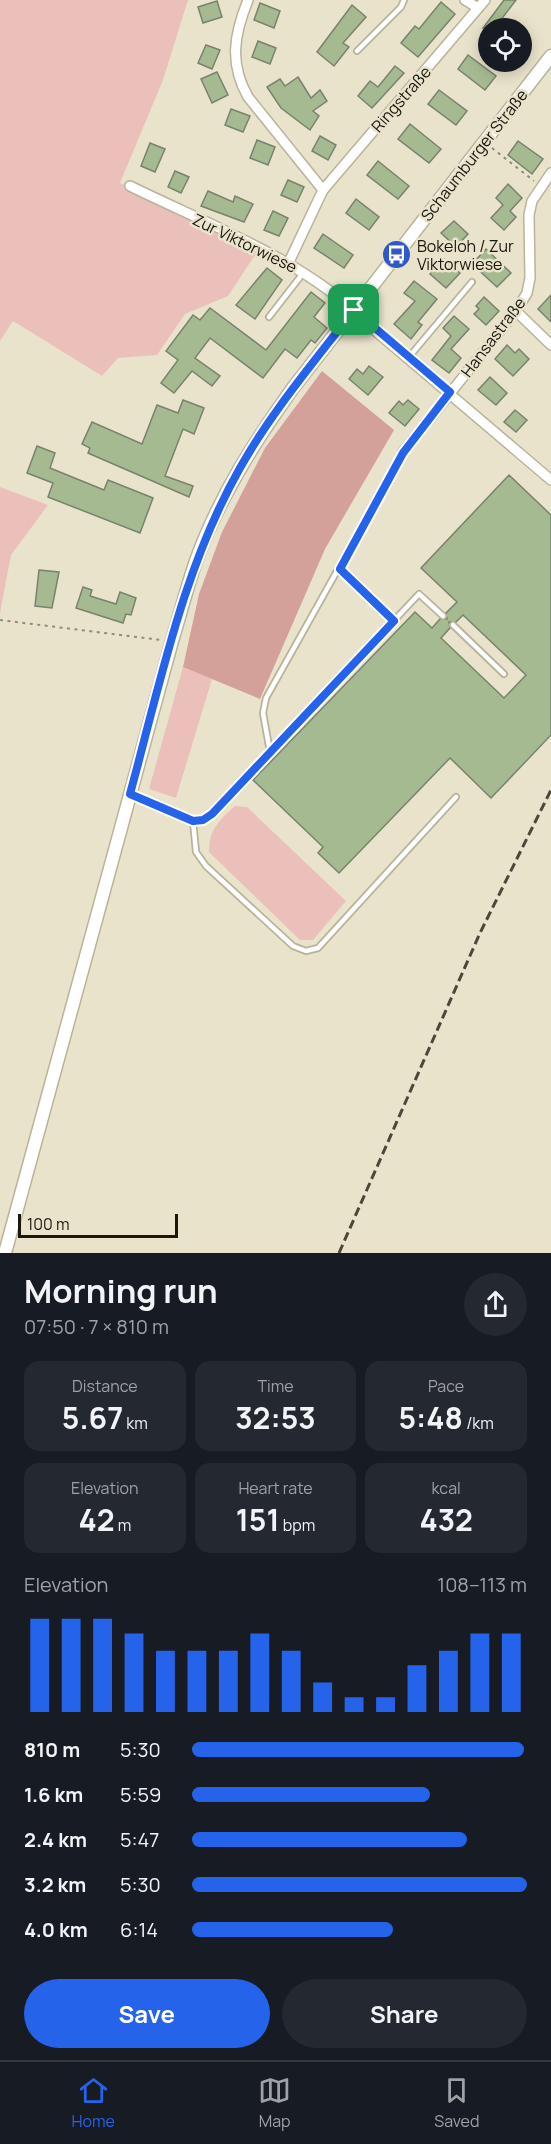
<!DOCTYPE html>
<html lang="en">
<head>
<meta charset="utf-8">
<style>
  body { margin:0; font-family:Manrope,sans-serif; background:#242831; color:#f1f3f6; height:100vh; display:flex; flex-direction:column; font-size:22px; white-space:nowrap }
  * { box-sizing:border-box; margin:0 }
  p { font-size:20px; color:#9ea1a6 }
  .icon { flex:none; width:33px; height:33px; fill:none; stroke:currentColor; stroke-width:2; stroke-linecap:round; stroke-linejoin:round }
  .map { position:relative; height:1253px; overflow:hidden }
  .sheet { display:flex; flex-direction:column; background:#171b24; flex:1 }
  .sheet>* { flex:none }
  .fabs { position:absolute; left:478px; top:18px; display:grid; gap:12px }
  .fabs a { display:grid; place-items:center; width:54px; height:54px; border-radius:50%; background:#171b24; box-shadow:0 3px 15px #0003; font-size:30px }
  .scale { position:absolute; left:18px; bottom:15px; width:160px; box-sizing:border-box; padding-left:6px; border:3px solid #19170e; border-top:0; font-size:16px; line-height:21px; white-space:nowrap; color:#19170e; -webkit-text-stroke:4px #eae3cc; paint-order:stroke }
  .pin { position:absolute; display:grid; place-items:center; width:51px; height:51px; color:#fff; margin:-26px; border-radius:12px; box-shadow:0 3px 9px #0006 }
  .round { display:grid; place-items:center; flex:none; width:63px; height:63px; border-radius:32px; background:#242831 }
  .headline { display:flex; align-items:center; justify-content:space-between; height:102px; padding:0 24px }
  h1 { font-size:33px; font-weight:700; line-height:45px }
  .metrics { display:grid; grid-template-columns:repeat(3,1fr); gap:9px; height:102px; padding:6px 24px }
  .metrics div { display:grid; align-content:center; border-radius:15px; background:#242831; text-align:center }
  .metrics b { font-size:30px; font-weight:700 }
  .metrics small { font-size:16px; font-weight:400 }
  .metrics p { font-size:16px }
  .chart { height:168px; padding:12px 24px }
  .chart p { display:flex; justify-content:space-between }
  .chart svg { width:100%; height:108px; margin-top:6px; stroke:#2563eb; stroke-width:6 }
  .button { display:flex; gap:12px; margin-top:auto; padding:12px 24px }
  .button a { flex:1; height:69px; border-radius:36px; background:#2563eb; color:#fff; font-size:24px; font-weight:700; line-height:69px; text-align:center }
  .button a+a { background:#242831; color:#f1f3f6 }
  ul { padding:0 24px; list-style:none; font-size:20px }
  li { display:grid; grid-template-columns:96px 72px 1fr; align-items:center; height:45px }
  li i { height:15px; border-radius:8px; background:#2563eb }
  .tab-bar { display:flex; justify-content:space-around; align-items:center; height:84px; border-top:2px solid #363941; background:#171b24; font-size:16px; color:#9ea1a6 }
  .tab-bar a { display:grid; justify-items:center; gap:3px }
  .tab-bar .on { color:#2563eb }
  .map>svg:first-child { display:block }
</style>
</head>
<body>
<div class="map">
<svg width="551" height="1253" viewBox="0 0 551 1253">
  <rect width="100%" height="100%" fill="#eae3cc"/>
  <g fill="#ebc0ba">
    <path d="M0 0H188L163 80 120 183 257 252 228 296 185 314 157 355 118 358 102 376 13 321 0 341Z"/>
    <path d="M0 487 48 505 11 555 0 613Z"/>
    <path d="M183 667 212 679 176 798 149 789Z"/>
    <path d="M235 806 247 807 346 901 313 940H300L209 852C208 831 220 819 235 806Z"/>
  </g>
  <path fill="#d3a09a" d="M322 371 394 430 325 549 260 699 183 667 199 594 222 532 265 448Z"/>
  <g fill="#a6ba91" stroke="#79826e" stroke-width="1.5" fill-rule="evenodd">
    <path d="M504 0H516L500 21 509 28H483Z"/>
    <path d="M217 1 222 17 203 23 198 7Z"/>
    <path d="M441 2 455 14 418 57 401 43 415 26 419 29Z"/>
    <path d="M260 3 280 11 274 28 254 20Z"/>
    <path d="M352 5 366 17 343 43 349 47 334 66 317 52Z"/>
    <path d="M258 41 276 48 270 64 252 57Z"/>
    <path d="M206 45 220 50 212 69 198 63Z"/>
    <path d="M468 55 496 76 485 90 458 69Z"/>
    <path d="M395 66 404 73 372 108 358 96 370 81 378 87Z"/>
    <path d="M217 72 228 95 212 103 201 79Z"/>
    <path d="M298 77 311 98 320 90 327 101 313 111 319 116 310 130 281 108 267 87 280 79 285 86Z"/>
    <path d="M439 90 467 111 456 125 428 104Z"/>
    <path d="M231 109 250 116 243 132 225 125Z"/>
    <path d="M410 124 441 149 429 163 398 139Z"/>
    <path d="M320 136 336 145 328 160 312 151Z"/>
    <path d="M257 140 275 147 268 165 250 158Z"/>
    <path d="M518 141 543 159 532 174 508 155Z"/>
    <path d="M150 143 165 149 155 172 141 166Z"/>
    <path d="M378 161 409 186 398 199 367 175Z"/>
    <path d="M175 171 189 177 181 193 168 187Z"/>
    <path d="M288 180 304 187 297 202 281 195Z"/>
    <path d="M508 184 522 198 510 211 516 217 504 230 491 218 503 205 496 198Z"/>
    <path d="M208 191 233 202 235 196 253 204 244 222 201 206Z"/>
    <path d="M356 199 379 217 369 230 346 213Z"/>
    <path d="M273 211 288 218 279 236 264 230Z"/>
    <path d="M454 221 468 234 456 247 441 233Z"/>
    <path d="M323 234 353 255 344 268 314 248Z"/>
    <path d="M486 249 511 273 497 287 472 264Z"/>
    <path d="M444 259 460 273 446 288 430 274Z"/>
    <path d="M267 268 282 280 255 319 236 305Z"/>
    <path d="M414 281 437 299 418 322 422 325 411 339 394 324 415 301 404 293Z"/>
    <path d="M311 292 325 303 314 317 327 328 315 343 311 340 297 358 285 349 263 378 210 338 195 358 220 376 212 386 192 371 174 393 161 383 178 360 166 351 193 315 200 320 210 308 266 350Z"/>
    <path d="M551 295V322L538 309Z"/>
    <path d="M484 297 499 311 486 325 474 314 479 309 476 306Z"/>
    <path d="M454 316 469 329 451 349 461 358 449 373 432 360 451 336 443 328Z"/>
    <path d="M507 345 515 353 519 349 529 359 513 376 495 359Z"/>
    <path d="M369 366 383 377 368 395 349 379 357 369 363 374Z"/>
    <path d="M490 377 507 393 496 405 478 390Z"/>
    <path d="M183 400 204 408 194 434 183 429 165 476 193 486 189 497 88 453 90 448 82 444 92 422 142 444 157 405 178 413Z"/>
    <path d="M408 400 419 409 405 426 389 413 399 401 403 405Z"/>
    <path d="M515 410 527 420 516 432 504 422Z"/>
    <path d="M37 446 55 453 50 468 104 490 108 480 153 498 140 533 48 497 53 483 27 473Z"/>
    <path d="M509 475 551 515V735L491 798 450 758 339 873 318 853 323 847 253 780 415 612 432 628 440 619H447L446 613 457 602 421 568ZM463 615 526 675 504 698 441 638 450 628 449 622H456Z"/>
    <path d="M39 570 59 572 52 608 35 606Z"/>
    <path d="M83 587 92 590 90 596 116 604 120 592 136 598 131 615 126 614 123 623 76 608Z"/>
  </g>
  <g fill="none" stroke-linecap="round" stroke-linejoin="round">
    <defs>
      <g id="service">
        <path d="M357 51 401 7 404 0"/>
        <path d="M269 317 304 272"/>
        <path d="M409 357 472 282"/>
        <path d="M340 569 394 620"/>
        <path d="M453 625 504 674"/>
        <path d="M270 752 263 713 266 698 403 453"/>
        <path d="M133 795 193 821 196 852 206 866 293 946 306 951 318 948 456 797"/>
        <path d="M193 821 203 820 212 814 419 594 443 616"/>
      </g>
      <g id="minor">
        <path d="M248 0C234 35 229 63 248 97L323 190 288 264"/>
        <path d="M465 0 478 8"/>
        <path d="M130 186C205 223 309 262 365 322L551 480"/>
        <path d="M323 190 485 0"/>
        <path d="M516 311 551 345"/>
        <path d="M403 452 516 311 527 293 530 278 529 215 532 201 551 173"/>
      </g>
      <path id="tertiary" d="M5 1253 172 641C180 615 187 587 196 561 218 499 255 441 293 388L551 56"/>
    </defs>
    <use href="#service" stroke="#b9b39c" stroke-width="8"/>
    <use href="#minor" stroke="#b9b39c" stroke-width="12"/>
    <use href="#tertiary" stroke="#b9b39c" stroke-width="15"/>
    <g stroke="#908b7a" stroke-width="2" stroke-dasharray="3 4.5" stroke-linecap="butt">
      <path d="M492 148 534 181"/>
      <path d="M0 620 161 640"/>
    </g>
    <use href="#service" stroke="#fff" stroke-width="4.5"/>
    <use href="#minor" stroke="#fff" stroke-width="9"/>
    <use href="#tertiary" stroke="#fff" stroke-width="12"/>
    <path stroke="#4b473b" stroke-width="3" stroke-dasharray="9 4.5" stroke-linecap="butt" d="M339 1253 480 933 551 790"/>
  </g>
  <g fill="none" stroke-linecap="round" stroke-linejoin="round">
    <defs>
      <path id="route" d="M354 310 450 392 403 453 340 569 394 621 212 814 203 820 193 821 130 794C160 684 183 568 240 468 272 411 315 361 354 310Z"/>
    </defs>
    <use href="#route" stroke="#fff" stroke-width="12"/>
    <use href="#route" stroke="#2563eb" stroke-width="8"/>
  </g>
  <defs>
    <symbol id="bus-disc" viewBox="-11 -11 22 22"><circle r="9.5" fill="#2f59c8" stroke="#eae3cc"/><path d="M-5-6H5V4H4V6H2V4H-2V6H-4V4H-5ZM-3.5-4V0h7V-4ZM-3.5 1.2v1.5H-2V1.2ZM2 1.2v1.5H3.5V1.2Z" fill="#fff"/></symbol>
  </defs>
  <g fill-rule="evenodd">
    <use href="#bus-disc" x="380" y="238" width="33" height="33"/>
  </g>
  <g text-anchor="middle" stroke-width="5" stroke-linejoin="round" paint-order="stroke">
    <g font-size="16" fill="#19170e" stroke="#eae3cc">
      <text transform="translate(401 99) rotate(-49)" y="6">Ringstraße</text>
      <text transform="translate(474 155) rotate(-52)" y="6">Schaumburger Straße</text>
      <text transform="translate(245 243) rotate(26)" y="6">Zur Viktorwiese</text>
      <text transform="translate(493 337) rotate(-53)" y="6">Hansastraße</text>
    </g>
    <g font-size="16" fill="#19170e" stroke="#eae3cc" text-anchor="start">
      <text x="417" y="252">Bokeloh / Zur<tspan x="417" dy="18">Viktorwiese</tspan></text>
    </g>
  </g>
</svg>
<div class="fabs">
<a><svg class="icon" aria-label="locate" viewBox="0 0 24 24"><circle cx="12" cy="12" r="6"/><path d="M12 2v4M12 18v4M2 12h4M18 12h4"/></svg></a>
</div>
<div class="scale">100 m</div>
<div class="pin" style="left:354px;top:310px;background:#1e9e55"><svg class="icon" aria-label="arrive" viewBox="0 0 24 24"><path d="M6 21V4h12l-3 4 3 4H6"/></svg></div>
</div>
<section class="sheet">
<div class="headline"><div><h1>Morning run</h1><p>07:50 · 7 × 810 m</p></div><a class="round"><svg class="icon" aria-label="share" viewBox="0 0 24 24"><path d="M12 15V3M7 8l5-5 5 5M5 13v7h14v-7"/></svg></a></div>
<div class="metrics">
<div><p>Distance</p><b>5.67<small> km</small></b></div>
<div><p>Time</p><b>32:53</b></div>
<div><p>Pace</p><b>5:48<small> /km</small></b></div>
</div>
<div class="metrics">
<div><p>Elevation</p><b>42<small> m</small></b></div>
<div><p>Heart rate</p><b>151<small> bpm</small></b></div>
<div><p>kcal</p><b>432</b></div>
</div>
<div class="chart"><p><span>Elevation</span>108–113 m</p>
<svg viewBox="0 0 160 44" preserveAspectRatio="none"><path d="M5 44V6M15 44V6M25 44V6M35 44V12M45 44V19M55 44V19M65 44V19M75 44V12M85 44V19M95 44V32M105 44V38M115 44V38M125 44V25M135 44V19M145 44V12M155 44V12"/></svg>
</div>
<ul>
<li><b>810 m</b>5:30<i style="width:99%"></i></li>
<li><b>1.6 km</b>5:59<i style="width:71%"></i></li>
<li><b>2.4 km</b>5:47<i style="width:82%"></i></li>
<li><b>3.2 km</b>5:30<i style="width:100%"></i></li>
<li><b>4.0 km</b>6:14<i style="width:60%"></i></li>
</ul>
<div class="button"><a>Save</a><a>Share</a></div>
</section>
<nav class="tab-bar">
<a class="on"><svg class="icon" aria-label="home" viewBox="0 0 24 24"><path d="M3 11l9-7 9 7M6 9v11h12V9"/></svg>Home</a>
<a><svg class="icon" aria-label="map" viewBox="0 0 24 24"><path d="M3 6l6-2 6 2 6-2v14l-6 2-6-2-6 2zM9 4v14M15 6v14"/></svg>Map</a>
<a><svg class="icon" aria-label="saved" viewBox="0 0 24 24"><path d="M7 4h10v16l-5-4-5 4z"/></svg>Saved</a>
</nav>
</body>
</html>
